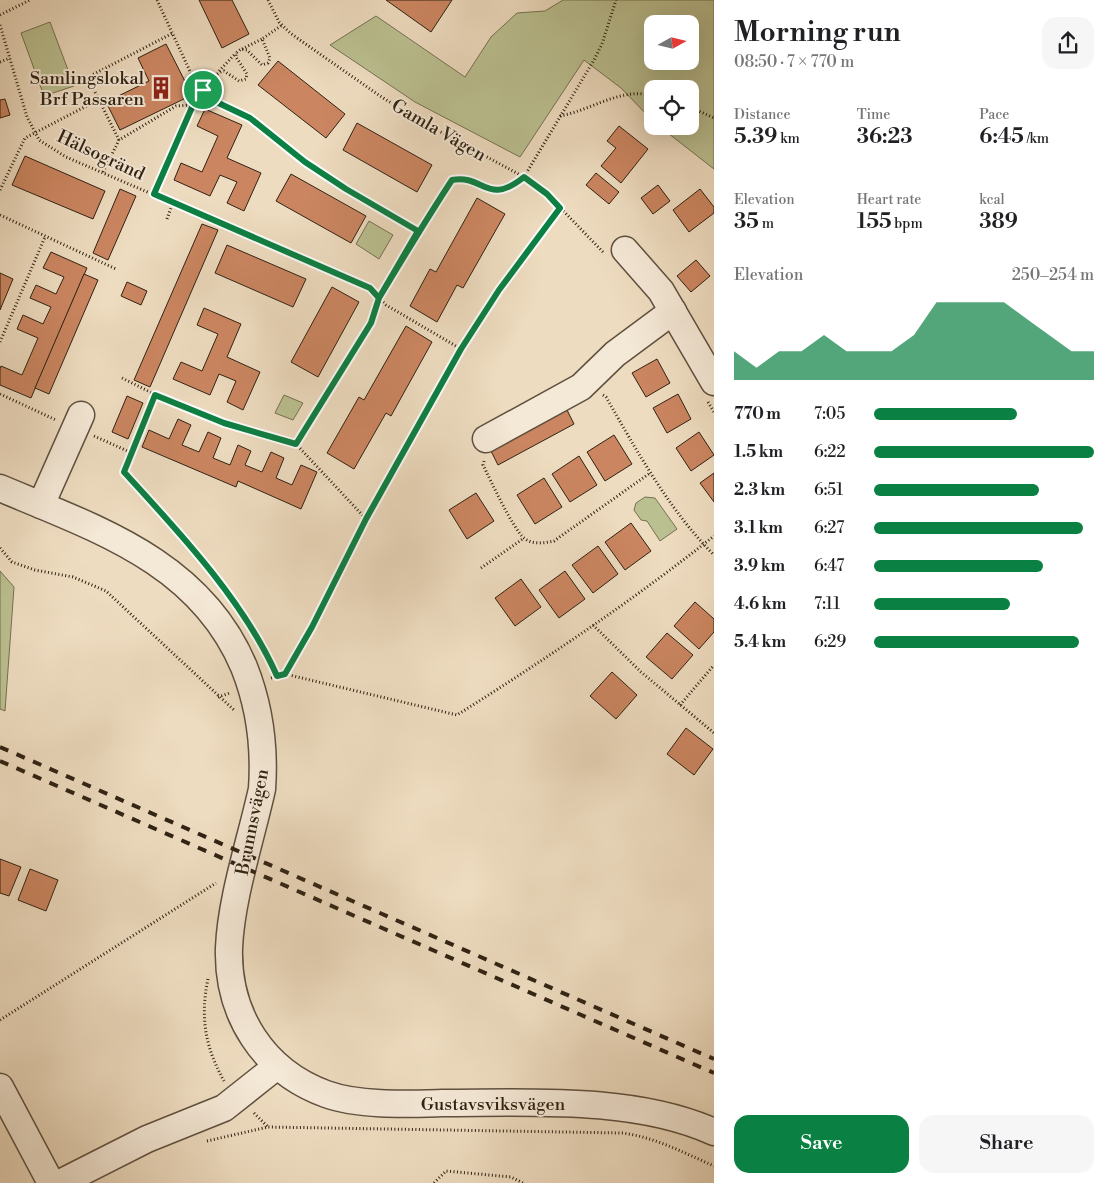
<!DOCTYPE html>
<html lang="en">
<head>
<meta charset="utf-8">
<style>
  body { margin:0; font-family:"Libre Bodoni",serif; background:#f6f6f6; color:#202124; height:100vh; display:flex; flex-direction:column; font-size:19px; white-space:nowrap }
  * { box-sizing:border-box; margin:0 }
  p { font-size:16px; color:#757577 }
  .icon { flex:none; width:28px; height:28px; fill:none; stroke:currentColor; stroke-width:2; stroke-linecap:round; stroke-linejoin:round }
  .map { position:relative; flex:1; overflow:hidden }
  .details { display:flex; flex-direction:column; background:#fff; width:400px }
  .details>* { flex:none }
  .needle { width:32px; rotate:82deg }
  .buttons { position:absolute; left:644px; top:15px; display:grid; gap:10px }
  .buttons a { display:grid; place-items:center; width:55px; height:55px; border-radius:10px; background:#fff; box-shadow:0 5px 20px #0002; font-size:25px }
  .pin { position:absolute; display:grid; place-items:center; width:42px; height:42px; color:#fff; margin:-21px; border:2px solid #fff; border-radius:50%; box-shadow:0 1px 5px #0007 }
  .round { display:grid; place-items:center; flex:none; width:52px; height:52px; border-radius:15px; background:#f6f6f6 }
  .summary { display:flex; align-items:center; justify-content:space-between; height:85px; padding:0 20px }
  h1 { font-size:28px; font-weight:600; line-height:38px }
  .figures { display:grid; grid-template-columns:repeat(3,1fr); gap:8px; height:85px; padding:5px 20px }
  .figures div { display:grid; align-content:center }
  .figures b { font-size:21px; font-weight:600 }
  .figures small { font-size:14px; font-weight:400 }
  .figures p { font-size:14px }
  .chart { height:140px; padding:10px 20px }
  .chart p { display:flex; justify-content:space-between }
  .chart svg { width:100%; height:90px; margin-top:5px; fill:#0b8043; opacity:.7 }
  .button { display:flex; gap:10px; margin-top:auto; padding:10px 20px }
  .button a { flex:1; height:58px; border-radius:15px; background:#0b8043; color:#fff; font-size:20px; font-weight:600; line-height:58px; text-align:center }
  .button a+a { background:#f6f6f6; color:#202124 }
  ul { padding:0 20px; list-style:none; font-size:16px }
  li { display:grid; grid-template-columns:80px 60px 1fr; align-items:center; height:38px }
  li i { height:12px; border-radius:6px; background:#0b8043 }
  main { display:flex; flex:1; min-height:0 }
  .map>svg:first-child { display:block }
</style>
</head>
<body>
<main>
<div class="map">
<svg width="714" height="1183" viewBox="0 0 714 1183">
  <rect width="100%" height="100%" fill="#eedcc0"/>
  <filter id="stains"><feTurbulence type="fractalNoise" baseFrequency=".004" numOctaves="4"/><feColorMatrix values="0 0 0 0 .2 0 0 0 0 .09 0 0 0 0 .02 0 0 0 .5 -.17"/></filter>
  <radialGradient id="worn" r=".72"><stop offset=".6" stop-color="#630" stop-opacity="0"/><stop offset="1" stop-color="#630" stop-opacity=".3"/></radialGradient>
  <g fill="#bbc091" stroke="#757152" fill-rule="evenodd">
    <path d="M563 0H714V169L659 126H690V89H652V120L621 88 584 60 520 157 415 102 330 45 376 16 465 77 491 37 517 13 545 11ZM652 24H690V61H652Z"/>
    <path d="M50 22 74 86 44 96 21 33Z"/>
    <path d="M369 221 393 235 379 259 356 244Z"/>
    <path d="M284 395 303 403 293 420 275 413Z"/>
    <path d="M645 497 655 498 677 529 660 541 647 521 641 520 634 510 636 503Z"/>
    <path d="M0 571 14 587 5 711 0 709Z"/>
  </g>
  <g fill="#cb8661" stroke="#2f2213">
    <path d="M199 0H232L249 34 222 48Z"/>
    <path d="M386 0H452L431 32Z"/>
    <path d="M166 44 192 95 120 130 106 102 149 81 138 58Z"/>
    <path d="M278 61 345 114 326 138 258 85Z"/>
    <path d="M5 99 10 115 0 118V100Z"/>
    <path d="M205 109 242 125 227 158 261 173 244 211 227 203 237 182 220 175 210 196 174 180 181 163 202 172 218 136 197 126Z"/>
    <path d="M357 123 432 165 417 192 343 150Z"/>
    <path d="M619 126 648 149 621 183 601 166 616 148 607 141Z"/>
    <path d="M25 156 105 191 93 219 12 185Z"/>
    <path d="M596 173 619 192 609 204 586 185Z"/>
    <path d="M291 174 366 216 351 243 276 201Z"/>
    <path d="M658 185 670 201 653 214 641 198Z"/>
    <path d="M120 189 136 196 108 260 93 253Z"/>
    <path d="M700 189 714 207V213L689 232 673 210Z"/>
    <path d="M477 198 505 214 463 288 457 285 437 322 410 306 430 269 436 272Z"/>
    <path d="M202 224 218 230 150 387 134 380Z"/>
    <path d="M227 245 306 279 293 307 215 273Z"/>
    <path d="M51 252 87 268 31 398 0 385V369L1 366 22 375 38 338 17 329 23 315 43 324 51 307 30 298 36 285 56 294 64 277 43 268Z"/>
    <path d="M696 260 710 276 691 292 677 276Z"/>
    <path d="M0 273 13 279 0 310Z"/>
    <path d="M84 274 98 280 49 394 35 388Z"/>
    <path d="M127 282 147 291 141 305 121 296Z"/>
    <path d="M332 287 359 302 318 377 291 362Z"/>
    <path d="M204 308 241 324 227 357 260 372 243 410 227 402 236 381 219 374 210 395 173 379 181 362 202 371 218 334 197 325Z"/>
    <path d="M406 326 432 342 391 416 386 413 354 469 327 453 359 397 364 400Z"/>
    <path d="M657 359 670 383 646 397 632 373Z"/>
    <path d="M678 394 691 419 667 433 653 408Z"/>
    <path d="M127 396 143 403 128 439 112 432Z"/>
    <path d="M567 410 574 424 498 465 491 451Z"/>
    <path d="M178 419 191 425 182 445 199 452 208 432 221 438 213 458 230 465 238 445 251 451 245 465 262 472 271 452 284 458 276 478 292 485 301 465 317 472 301 509 238 481 236 487 142 447 149 430 169 439Z"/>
    <path d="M699 432 714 455 691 471 676 448Z"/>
    <path d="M614 435 632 464 605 481 587 452Z"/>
    <path d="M579 456 597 485 570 502 552 474Z"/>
    <path d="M714 473V502L700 483Z"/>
    <path d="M544 478 562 507 535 524 517 495Z"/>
    <path d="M476 493 494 521 467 539 449 510Z"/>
    <path d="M631 523 651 551 625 570 605 542Z"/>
    <path d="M598 546 618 574 593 593 572 565Z"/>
    <path d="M565 571 585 599 559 618 539 590Z"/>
    <path d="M521 579 541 607 515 626 495 598Z"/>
    <path d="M695 602 714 619V632L699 649 674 626Z"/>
    <path d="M667 633 693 655 672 679 646 657Z"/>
    <path d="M612 672 637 695 616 719 590 696Z"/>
    <path d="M686 728 713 749 694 775 667 754Z"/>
    <path d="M0 859 21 867 9 896 0 893Z"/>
    <path d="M30 869 58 880 46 911 18 900Z"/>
  </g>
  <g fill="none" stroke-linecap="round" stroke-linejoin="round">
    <defs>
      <g id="minor">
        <path d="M625 250 661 291 714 382"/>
        <path d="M486 439 581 387 615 354 673 311"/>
        <path d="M0 488C97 529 200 562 244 667 260 707 265 746 262 789 251 839 231 898 229 948 227 1014 263 1071 326 1094 359 1106 407 1104 442 1103 529 1103 634 1096 714 1132"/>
        <path d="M41 505 81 415"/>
        <path d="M0 1087 51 1183"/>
        <path d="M60 1183 147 1139 224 1108 277 1066"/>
      </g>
    </defs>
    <use href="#minor" stroke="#5f503e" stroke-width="29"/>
    <g stroke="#2f2213" stroke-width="3" stroke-dasharray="1 2.5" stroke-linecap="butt">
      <path d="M157 0 194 80 211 99 250 118 305 162 346 189 418 231"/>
      <path d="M268 0 279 22 290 33 380 96 424 123 524 177 547 194 603 252"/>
      <path d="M0 15 30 0"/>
      <path d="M0 25 27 117 35 132 39 140 66 157 370 288 386 305 461 349"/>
      <path d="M242 49 262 39"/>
      <path d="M0 62 10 58"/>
      <path d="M219 71 236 53"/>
      <path d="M690 107 714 118"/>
      <path d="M560 116C592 110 619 88 652 95"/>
      <path d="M119 140 90 82 92 75 173 33"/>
      <path d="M103 172 119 140 176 106 193 105"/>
      <path d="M0 190 25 138 98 100"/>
      <path d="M154 194C165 170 199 75 224 71L239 81 246 79 247 74 236 57V53L241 49 247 50 262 65 268 63 270 58 262 39 282 25"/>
      <path d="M0 215 116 269"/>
      <path d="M167 219 173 202"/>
      <path d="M0 342 45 237"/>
      <path d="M122 378 158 396 224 423 296 444 366 519"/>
      <path d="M0 394 56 420"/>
      <path d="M155 395 124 472 189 543 222 588"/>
      <path d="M603 395 606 397C637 451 669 510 714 555"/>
      <path d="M708 402 714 412"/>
      <path d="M94 436 132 453"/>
      <path d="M296 444 371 323 379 298 418 231 452 180C484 174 487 207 524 177L594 60 602 44 616 0"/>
      <path d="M484 461 483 465C490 479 513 529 524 538 532 545 545 543 554 541L650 473"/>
      <path d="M0 548 12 562 35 570 73 577 106 591 234 710"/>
      <path d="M481 568 524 538"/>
      <path d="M593 625 641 672 714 733"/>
      <path d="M256 638 277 676"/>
      <path d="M285 674 457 715C546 659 632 601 714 536"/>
      <path d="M271 678 285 674 312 627 366 519 461 349 499 290 561 208"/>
      <path d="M218 697 230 693"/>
      <path d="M680 705 714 665"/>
      <path d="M208 979C200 1017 205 1047 224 1081"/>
      <path d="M0 1020 216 883"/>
      <path d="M254 1113 268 1127"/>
      <path d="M207 1141 268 1127 622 1133C655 1137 684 1153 714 1166"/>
      <path d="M434 1183 446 1171 511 1177 523 1183"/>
    </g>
    <use href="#minor" stroke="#f4e8d6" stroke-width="26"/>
    <g stroke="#2f2213" stroke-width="4" stroke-dasharray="9 9" stroke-linecap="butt">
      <path d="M0 747 714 1059"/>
      <path d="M0 761 714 1073"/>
    </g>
  </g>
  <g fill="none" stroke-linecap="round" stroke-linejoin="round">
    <defs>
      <path id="route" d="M203 90 210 99 250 118 305 162 346 189 418 231 379 298 371 323 296 444 224 423 155 395 124 472C179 532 244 601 277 676L285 674 312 627 366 519 461 349 499 290 560 208 547 194 524 177C487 207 484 174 452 180 427 218 403 258 379 298L370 288 154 194 193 105 203 90"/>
    </defs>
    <use href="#route" stroke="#fff" stroke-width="10"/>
    <use href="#route" stroke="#0b8043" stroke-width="6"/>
  </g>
  <defs>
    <symbol id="building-bare" viewBox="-9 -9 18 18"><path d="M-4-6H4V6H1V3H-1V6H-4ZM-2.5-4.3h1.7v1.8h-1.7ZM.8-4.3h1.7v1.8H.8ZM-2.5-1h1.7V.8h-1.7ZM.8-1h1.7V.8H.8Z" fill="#8f2418" stroke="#f4e8d6" stroke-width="2.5" paint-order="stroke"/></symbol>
  </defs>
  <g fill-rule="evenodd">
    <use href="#building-bare" x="145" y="72" width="32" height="32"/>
  </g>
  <g text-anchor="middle" stroke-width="4" stroke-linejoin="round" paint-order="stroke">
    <g font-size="18" fill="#2f2213" stroke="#f4e8d6" text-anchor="end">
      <text x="144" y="84">Samlingslokal<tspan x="144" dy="21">Brf Passaren</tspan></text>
    </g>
    <g font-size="18" fill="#2f2213" stroke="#f4e8d6">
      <text transform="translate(439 130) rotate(30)" y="6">Gamla Vägen</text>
      <text transform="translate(101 155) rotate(25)" y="6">Hälsogränd</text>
      <text transform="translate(252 822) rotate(-79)" y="6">Brunnsvägen</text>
      <text x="493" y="1110">Gustavsviksvägen</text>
    </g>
  </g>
  <rect width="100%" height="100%" filter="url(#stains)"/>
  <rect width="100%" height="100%" fill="url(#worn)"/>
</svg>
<div class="buttons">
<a><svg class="needle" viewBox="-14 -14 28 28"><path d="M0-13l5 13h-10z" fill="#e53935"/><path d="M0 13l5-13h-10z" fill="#757577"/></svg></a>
<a><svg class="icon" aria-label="locate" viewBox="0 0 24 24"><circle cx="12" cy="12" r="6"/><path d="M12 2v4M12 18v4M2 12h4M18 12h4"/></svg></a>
</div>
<div class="pin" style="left:203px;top:90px;background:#1e9e55"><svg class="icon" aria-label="arrive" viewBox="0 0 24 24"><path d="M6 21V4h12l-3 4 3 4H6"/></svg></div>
</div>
<section class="details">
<div class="summary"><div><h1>Morning run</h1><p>08:50 · 7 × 770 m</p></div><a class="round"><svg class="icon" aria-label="share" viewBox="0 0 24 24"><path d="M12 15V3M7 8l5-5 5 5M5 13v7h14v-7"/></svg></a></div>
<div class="figures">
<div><p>Distance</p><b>5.39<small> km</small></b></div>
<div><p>Time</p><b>36:23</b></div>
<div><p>Pace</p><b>6:45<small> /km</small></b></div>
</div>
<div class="figures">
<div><p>Elevation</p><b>35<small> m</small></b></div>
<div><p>Heart rate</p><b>155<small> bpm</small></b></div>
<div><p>kcal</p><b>389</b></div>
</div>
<div class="chart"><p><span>Elevation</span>250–254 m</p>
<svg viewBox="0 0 160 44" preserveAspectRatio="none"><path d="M0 44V30L10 38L20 30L30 30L40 22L50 30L60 30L70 30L80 22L90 6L100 6L110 6L120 6L130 14L140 22L150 30L160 30V44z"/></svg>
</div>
<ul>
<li><b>770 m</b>7:05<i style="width:65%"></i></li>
<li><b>1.5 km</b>6:22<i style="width:100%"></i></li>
<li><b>2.3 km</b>6:51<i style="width:75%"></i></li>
<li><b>3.1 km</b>6:27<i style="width:95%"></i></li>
<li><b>3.9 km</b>6:47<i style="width:77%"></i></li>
<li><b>4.6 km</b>7:11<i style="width:62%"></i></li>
<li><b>5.4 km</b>6:29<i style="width:93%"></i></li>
</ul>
<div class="button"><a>Save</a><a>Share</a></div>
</section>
</main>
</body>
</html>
